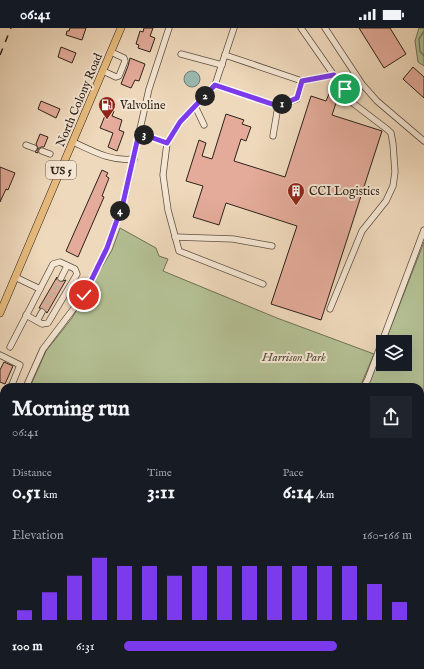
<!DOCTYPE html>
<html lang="en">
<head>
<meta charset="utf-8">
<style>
  body { margin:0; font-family:"IM FELL English",serif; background:#20242c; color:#f1f3f6; height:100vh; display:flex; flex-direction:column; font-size:15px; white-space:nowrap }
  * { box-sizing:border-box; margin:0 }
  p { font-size:13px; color:#9ea1a6 }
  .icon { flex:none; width:22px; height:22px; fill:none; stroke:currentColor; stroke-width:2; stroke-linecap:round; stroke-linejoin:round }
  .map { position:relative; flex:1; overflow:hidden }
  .sheet { position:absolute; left:0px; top:355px; width:424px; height:286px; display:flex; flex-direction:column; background:#171b24; border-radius:12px 12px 0 0; box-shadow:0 4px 16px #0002 }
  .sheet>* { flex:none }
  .buttons { position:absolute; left:376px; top:307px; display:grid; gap:8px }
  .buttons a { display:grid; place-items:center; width:36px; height:36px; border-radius:0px; background:#171b24; box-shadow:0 4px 16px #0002; font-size:20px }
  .pin { position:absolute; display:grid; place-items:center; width:34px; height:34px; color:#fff; margin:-17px; border:2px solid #fff; border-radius:50%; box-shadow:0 1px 4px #0007 }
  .km { position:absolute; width:20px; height:20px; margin:-10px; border-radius:50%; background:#222; color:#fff; font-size:11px; line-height:20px; text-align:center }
  .round { display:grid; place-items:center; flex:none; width:42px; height:42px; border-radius:0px; background:#20242c }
  .headline { display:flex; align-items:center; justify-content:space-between; height:68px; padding:0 12px }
  h1 { font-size:22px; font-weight:700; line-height:30px }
  .figures { display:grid; grid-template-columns:repeat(3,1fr); gap:6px; height:68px; padding:4px 12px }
  .figures div { display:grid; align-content:center }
  .figures b { font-size:20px; font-weight:700 }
  .figures small { font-size:11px; font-weight:400 }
  .figures p { font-size:11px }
  .chart { height:112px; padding:8px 12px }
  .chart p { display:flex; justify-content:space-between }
  .chart svg { width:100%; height:72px; margin-top:4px; stroke:#7c3aed; stroke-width:6 }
  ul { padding:0 12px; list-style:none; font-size:13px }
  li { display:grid; grid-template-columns:64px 48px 1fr; align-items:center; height:30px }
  li i { height:10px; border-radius:5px; background:#7c3aed }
  .status { display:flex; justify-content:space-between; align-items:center; height:28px; padding:0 20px; background:#171b24; direction:ltr }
  .status svg { height:11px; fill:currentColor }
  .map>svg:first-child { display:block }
</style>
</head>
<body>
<div class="status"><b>06:41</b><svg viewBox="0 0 49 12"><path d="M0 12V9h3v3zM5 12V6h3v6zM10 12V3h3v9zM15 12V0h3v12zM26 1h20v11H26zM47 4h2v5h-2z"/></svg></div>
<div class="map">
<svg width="424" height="641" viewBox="0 0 424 641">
  <rect width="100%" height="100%" fill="#efd9bc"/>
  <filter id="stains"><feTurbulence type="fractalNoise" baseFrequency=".005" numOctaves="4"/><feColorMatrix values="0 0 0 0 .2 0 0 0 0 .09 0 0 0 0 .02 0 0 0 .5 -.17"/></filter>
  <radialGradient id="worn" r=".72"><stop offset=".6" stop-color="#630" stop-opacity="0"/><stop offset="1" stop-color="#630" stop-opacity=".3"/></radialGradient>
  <g fill="#b4c094" stroke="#707157">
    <path d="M419 0H424V38L418 34 415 13Z"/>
    <path d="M120 200 156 220 159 228 168 231 163 243 277 290 374 326 360 359H30L46 323 72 290 112 222Z"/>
    <path d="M424 214V549L420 548V359H367L383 320V336H405V314H385Z"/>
  </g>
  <circle fill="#9abab3" stroke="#6e7d76" cx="192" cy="51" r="8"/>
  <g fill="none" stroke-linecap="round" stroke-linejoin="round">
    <path stroke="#6e7d76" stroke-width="1.5" d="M424 3 419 11 420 23 424 28"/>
  </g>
  <g fill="#e4ab9a" stroke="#2c221a">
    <path d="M70 0H86L82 12 66 7 67 3H69Z"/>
    <path d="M144 0H153L150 8 155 10 150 24 138 20 139 17 136 16 140 3 143 4Z"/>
    <path d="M359 0H390L406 26 384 40Z"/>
    <path d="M61 19 76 25 72 35 58 29Z"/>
    <path d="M130 30 145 36 139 53 135 52 131 60 121 56 128 38Z"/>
    <path d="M413 39 424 49V70L403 51Z"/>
    <path d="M329 66 338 69 332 87 382 103 321 292 271 276 297 198 226 175 219 197 193 189 203 158 186 153 199 112 206 115 202 128 212 131 226 86 244 92 242 96 251 99 246 113 241 111 234 133 285 149 311 68 326 73Z"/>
    <path d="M41 73 60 81 56 90 38 81Z"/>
    <path d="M108 80 114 83 112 88 122 92 119 102 124 104 117 123 108 119 113 105 100 100Z"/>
    <path d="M40 106 48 109 44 119H41L38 121V125L35 124 38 120 36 116Z"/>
    <path d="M0 139 15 145 8 162 6 161 0 174Z"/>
    <path d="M102 142 108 145 106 148 109 150 102 168 104 169 78 229 66 223Z"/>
    <path d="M57 249V252L59 254 66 252 47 285 44 281 39 280Z"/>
    <path d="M4 334 13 338 5 356 0 354V342Z"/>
  </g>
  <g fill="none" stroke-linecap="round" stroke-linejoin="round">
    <path stroke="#c8b49c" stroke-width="5.5" stroke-dasharray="5.5 3" stroke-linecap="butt" d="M42 284 61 250"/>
    <defs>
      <g id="minor">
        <path d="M301 0 354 76 388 102 391 105 393 116 395 144 393 158 386 173 362 203 330 281"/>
        <path d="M325 0 362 56 377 73 424 113"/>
        <path d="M181 26 222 37"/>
        <path d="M103 43 116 49 119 48 125 33 124 30 111 24"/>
        <path d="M302 53 334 47"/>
        <path d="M215 57 278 78 297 71 302 53 225 27"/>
        <path d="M195 78 204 97"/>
        <path d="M139 105 167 115 180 94 215 57 234 0"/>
        <path d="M273 108 278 78"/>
        <path d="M73 114C93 123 111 134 134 131"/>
        <path d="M167 115 163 147 168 182 179 223 263 256"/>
        <path d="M26 117 34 120"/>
        <path d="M42 123 50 126"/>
        <path d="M175 209 233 211 272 218"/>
        <path d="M61 250 67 238"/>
        <path d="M26 287 42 296 48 295 77 246 75 241 60 234 53 236 40 261"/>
        <path d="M37 293 42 284"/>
        <path d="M10 319 40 261 15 249"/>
        <path d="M0 327 20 337 11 359"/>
        <path d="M26 359 43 321 84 267 107 220 125 168 149 61 169 0"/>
        <path d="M364 359 368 351 424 202"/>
        <path d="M0 368 4 370"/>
        <path d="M0 387 4 389"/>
        <path d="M420 551 424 553"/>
        <path d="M0 576 4 578"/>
        <path d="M0 623 4 614"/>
        <path d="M58 641 60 637"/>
        <path d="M120 641 122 637 129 641"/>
        <path d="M286 641V637"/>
        <path d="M311 641 312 637"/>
      </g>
      <path id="major" d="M0 285 121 0"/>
    </defs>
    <use href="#minor" stroke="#5d5042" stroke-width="7"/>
    <use href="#major" stroke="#2c221a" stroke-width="8"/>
    <use href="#minor" stroke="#f5e6d3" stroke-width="5.5"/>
    <use href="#major" stroke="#e8bc7e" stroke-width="7"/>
    <path stroke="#2c221a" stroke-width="1.5" stroke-dasharray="7 7" stroke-linecap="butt" d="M0 27 11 0"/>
  </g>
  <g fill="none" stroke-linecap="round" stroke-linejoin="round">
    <defs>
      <path id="route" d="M84 267 107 220 123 175 139 105 167 115 180 94 215 57 278 78 297 70 302 53 334 47 345 61"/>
    </defs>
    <use href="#route" stroke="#fff" stroke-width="8"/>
    <use href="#route" stroke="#7c3aed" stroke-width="5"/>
  </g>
  <defs>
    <symbol id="fuel-pin" viewBox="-11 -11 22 30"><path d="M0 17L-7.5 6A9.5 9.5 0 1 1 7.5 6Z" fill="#8f2418" stroke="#f5e6d3"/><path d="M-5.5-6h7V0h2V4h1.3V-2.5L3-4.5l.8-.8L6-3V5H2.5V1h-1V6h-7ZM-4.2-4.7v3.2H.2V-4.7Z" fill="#fff"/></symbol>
    <symbol id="building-pin" viewBox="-11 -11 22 30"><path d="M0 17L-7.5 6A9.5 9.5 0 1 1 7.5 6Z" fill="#8f2418" stroke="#f5e6d3"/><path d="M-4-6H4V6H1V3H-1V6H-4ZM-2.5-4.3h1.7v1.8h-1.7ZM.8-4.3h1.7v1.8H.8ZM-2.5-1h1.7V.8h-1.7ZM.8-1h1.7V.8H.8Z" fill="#fff"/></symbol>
  </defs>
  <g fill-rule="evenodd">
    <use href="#fuel-pin" x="97" y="67" width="20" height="27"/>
    <use href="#building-pin" x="286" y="153" width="20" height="27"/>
  </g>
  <g text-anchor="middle" stroke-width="4" stroke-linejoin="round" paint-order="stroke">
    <rect fill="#f5e6d3" stroke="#685d52" stroke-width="1" x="46" y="133" width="30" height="18" rx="3"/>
    <g font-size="11" font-weight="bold" fill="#2c221a">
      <text x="61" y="146">US 5</text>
    </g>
    <g font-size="12" fill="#2c221a" stroke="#f5e6d3">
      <text transform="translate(79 72) rotate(-67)" y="4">North Colony Road</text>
    </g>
    <g font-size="12" fill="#2c221a" stroke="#f5e6d3" text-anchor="start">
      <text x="120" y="81">Valvoline</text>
      <text x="309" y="167">CCI Logistics</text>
    </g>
    <g font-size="12" font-style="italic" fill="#55513f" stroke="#f5e6d3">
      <text x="294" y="333">Harrison Park</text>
    </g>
  </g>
  <rect width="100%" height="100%" filter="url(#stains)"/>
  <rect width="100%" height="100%" fill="url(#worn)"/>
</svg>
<div class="buttons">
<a><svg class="icon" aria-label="layers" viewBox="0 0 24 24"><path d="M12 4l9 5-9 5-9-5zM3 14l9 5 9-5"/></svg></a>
</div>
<div class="pin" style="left:345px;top:61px;background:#1e9e55"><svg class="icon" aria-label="arrive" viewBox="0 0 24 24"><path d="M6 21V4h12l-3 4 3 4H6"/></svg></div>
<div class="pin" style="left:84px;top:267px;background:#d93025"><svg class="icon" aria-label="check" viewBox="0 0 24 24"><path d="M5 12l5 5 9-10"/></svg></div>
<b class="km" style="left:282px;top:76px">1</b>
<b class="km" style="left:205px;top:68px">2</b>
<b class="km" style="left:144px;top:107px">3</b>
<b class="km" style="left:120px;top:183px">4</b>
<section class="sheet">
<div class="headline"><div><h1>Morning run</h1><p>06:41</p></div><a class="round"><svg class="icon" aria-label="share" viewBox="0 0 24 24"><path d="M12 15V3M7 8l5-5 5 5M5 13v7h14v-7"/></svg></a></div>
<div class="figures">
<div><p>Distance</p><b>0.51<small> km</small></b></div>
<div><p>Time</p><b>3:11</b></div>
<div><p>Pace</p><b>6:14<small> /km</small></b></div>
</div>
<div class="chart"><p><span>Elevation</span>160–166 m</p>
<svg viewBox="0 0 160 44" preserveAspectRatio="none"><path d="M5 44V38M15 44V27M25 44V17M35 44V6M45 44V11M55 44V11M65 44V17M75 44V11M85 44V11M95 44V11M105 44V11M115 44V11M125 44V11M135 44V11M145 44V22M155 44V33"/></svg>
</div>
<ul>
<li><b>100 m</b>6:31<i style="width:74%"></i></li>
</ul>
</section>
</div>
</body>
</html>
